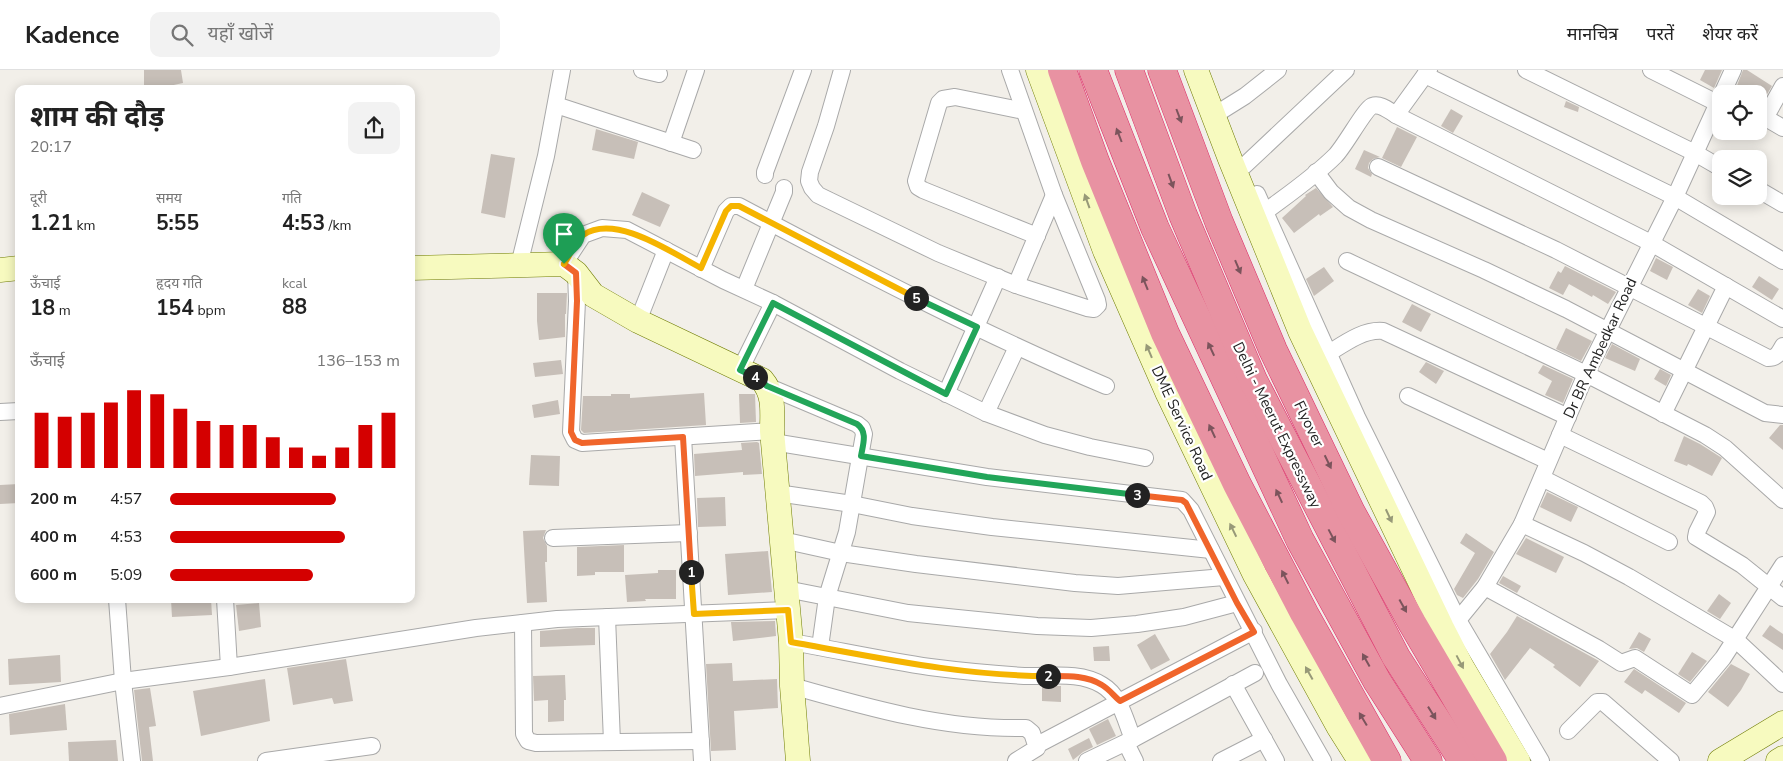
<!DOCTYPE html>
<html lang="hi">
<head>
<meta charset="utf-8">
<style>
  body { margin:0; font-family:"Nunito Sans","Noto Sans Devanagari",sans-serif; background:#f2f2f2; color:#222; height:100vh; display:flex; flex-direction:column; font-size:19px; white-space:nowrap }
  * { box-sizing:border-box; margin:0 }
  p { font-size:16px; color:#767676 }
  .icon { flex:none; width:28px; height:28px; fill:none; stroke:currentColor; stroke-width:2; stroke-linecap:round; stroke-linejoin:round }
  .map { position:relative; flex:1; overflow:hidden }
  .drawer { position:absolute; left:15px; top:15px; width:400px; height:518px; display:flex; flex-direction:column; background:#fff; border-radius:10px; box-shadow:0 2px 12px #0003 }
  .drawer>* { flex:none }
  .tools { position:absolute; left:1712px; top:15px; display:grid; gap:10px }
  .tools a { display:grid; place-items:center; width:55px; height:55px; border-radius:10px; background:#fff; box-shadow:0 2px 12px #0003; font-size:25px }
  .pin { position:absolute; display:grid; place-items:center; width:42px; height:42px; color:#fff; margin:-51px -21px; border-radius:50% 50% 50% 0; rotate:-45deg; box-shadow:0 0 5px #0007 }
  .pin .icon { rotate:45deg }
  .km { position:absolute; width:25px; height:25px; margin:-12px; border-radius:50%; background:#222; color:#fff; font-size:14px; line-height:25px; text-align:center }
  .round { display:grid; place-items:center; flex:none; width:52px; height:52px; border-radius:10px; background:#f2f2f2 }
  .head { display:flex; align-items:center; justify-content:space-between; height:85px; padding:0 15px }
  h1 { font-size:28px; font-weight:700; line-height:38px }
  .stats { display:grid; grid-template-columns:repeat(3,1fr); gap:8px; height:85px; padding:5px 15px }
  .stats div { display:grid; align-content:center }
  .stats b { font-size:21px; font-weight:700 }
  .stats small { font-size:14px; font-weight:400 }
  .stats p { font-size:14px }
  .chart { height:140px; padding:10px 15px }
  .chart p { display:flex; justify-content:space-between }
  .chart svg { width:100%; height:90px; margin-top:5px; stroke:#d40000; stroke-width:6 }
  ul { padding:0 15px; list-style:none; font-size:16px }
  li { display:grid; grid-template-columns:80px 60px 1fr; align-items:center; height:38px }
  li i { height:12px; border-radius:6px; background:#d40000 }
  header { display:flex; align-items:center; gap:30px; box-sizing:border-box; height:70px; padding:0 25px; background:#fff; border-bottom:1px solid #e0e0e0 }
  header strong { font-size:24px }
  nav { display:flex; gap:28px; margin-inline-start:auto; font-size:18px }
  .search { width:350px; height:45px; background:#f2f2f2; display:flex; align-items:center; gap:12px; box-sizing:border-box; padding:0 18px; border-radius:10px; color:#767676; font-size:19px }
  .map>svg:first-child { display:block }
</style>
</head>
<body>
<header>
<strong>Kadence</strong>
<div class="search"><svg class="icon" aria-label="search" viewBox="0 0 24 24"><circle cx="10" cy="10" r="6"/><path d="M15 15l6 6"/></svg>यहाँ खोजें</div>
<nav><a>मानचित्र</a><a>परतें</a><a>शेयर करें</a></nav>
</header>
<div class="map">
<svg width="1783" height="691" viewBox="0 0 1783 691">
  <rect width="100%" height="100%" fill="#f2efe9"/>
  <g fill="#c7bfb8">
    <path d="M144 0H181L183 13 155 19H144Z"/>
    <path d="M1705 0H1722L1714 18 1700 10Z"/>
    <path d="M1743 0H1747L1772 16 1761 34H1759V24H1744L1736 18Z"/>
    <path d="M1566 31 1579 37 1578 42 1564 37Z"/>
    <path d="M1451 39 1463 46 1453 63 1441 56Z"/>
    <path d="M1397 57 1417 67 1401 97 1382 88Z"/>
    <path d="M596 59 638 72 634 89 592 80Z"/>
    <path d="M1364 80 1380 87 1373 89 1369 93 1368 98 1372 104 1371 107 1355 99Z"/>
    <path d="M491 84 515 88 505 148 481 143Z"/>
    <path d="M1316 118 1333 137 1320 146 1319 144 1294 163 1282 148 1306 126 1305 125Z"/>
    <path d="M642 122 670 135 660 157 632 145Z"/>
    <path d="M1656 188 1673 197 1667 210 1650 201Z"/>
    <path d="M1565 196 1616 222 1608 234 1593 225 1592 227 1569 214 1563 225 1549 218 1558 201 1561 203Z"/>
    <path d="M1324 197 1334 211 1314 226 1306 209Z"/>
    <path d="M1759 206 1779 219 1772 230 1752 217Z"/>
    <path d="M1698 219 1710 226 1702 243 1688 235Z"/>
    <path d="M537 223H567L566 244H565V267L539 270 537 251Z"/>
    <path d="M1412 234 1431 244 1421 262 1402 252Z"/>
    <path d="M1566 258 1592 271 1581 291 1556 279Z"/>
    <path d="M1612 274 1640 289 1635 301 1605 288Z"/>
    <path d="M561 290 563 304 535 307 533 293Z"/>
    <path d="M1426 292 1444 301 1436 314 1419 302Z"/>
    <path d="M1543 295 1573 309 1563 333 1545 325 1552 311 1538 303Z"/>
    <path d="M1660 299 1671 305 1666 316 1654 309Z"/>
    <path d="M704 323 706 355 584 363 581 360 583 326H611V324H630V328Z"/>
    <path d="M739 324H755L756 352 740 353Z"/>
    <path d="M558 330 560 344 534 348 532 335Z"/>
    <path d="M1780 355H1783V380L1769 368Z"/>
    <path d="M1684 366 1700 374 1722 388 1712 406 1688 394 1687 396 1674 391Z"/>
    <path d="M757 372 759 373 762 404 743 405V402L695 406 694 384 742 380 741 373Z"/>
    <path d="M531 385 560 386 559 416 529 415Z"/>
    <path d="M19 414V433L0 434V415Z"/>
    <path d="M1547 422 1578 437 1571 452 1540 437Z"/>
    <path d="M725 427 726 456 698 457 697 428Z"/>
    <path d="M546 460 543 468 547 476V492H545L547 532 527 533 523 461Z"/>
    <path d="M1466 463 1494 482 1478 509 1463 528 1457 525 1454 519 1475 483 1460 473Z"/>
    <path d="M1526 468 1564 487 1556 503 1516 484Z"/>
    <path d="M624 475V502H595V505L577 506V477Z"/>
    <path d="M768 481 772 522 728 525 725 484Z"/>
    <path d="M658 500H676V529H645L646 531 627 532 625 505 658 503Z"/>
    <path d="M1503 506 1521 516 1517 523 1499 513Z"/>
    <path d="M1719 524 1731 533 1720 549 1707 541Z"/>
    <path d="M211 529 212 545 172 547 171 530Z"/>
    <path d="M259 533 261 557 239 561 236 535Z"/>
    <path d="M1517 546 1599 591 1580 617 1553 597 1555 595 1530 578 1505 610 1490 584 1507 562Z"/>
    <path d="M775 551 776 566 733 571 731 552Z"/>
    <path d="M1770 555 1783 564V580L1762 566Z"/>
    <path d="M577 558H595V575L540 577V561Z"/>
    <path d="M1639 562 1651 569 1644 582 1637 578 1629 579Z"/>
    <path d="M1155 564 1170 590 1151 600 1137 575Z"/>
    <path d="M1109 576 1110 591H1094L1093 577Z"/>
    <path d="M1692 582 1707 591 1690 612 1678 604Z"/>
    <path d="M60 585 61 612 9 615 8 589Z"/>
    <path d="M346 589 353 631 334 634 332 628 293 635 287 598Z"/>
    <path d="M732 593 733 611 777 609 778 638 734 641 736 680 711 681 706 594Z"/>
    <path d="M1731 594 1750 604 1741 620 1728 637 1708 622Z"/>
    <path d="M1634 599 1686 633 1679 643 1645 620 1642 624 1624 612Z"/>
    <path d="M565 605 566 630H564V651L548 652V630L534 631 533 606Z"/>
    <path d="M265 609 270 651 201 666 193 621Z"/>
    <path d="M1042 616H1061V632L1042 631Z"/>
    <path d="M150 618 156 656 149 657 153 691H142L134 620Z"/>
    <path d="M65 634 67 660 10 665 9 644Z"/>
    <path d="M1108 649 1116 666 1097 675 1089 659Z"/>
    <path d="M1089 668 1093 677 1083 682 1073 690 1068 679Z"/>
    <path d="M116 670 118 691H69L68 672Z"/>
  </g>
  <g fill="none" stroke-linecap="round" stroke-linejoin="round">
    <defs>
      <g id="street">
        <path d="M642 0 659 4"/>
        <path d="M842 0 826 56 810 102 809 111 812 118 818 125 938 183 1016 215 1087 238 1094 239 1098 235 1097 230 1054 125 1010 0"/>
        <path d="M1429 0 1425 5 1675 127 1783 191"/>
        <path d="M1526 0 1695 83 1721 98"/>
        <path d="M1651 0 1717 33"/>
        <path d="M556 35 693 80"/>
        <path d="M1024 41 955 27 943 29 939 33 916 111 918 117 923 120 1037 166"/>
        <path d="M1221 41 1245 26 1278 0"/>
        <path d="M1759 44 1783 58"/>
        <path d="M1396 45 1425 5"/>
        <path d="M1765 48 1783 16"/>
        <path d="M671 73 696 0"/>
        <path d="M1244 96 1346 0"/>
        <path d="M1378 97 1556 180 1768 288C1777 288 1779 283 1783 276"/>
        <path d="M1316 102 1331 122 1349 138 1371 150 1484 200 1566 239 1765 343 1783 345"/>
        <path d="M765 105V102L803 0"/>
        <path d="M1759 120 1783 134"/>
        <path d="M1257 124 1357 347 1458 550 1541 691"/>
        <path d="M1257 148C1283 128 1312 109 1335 86 1345 76 1364 40 1372 36 1381 33 1389 41 1396 45L1651 173 1783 249"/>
        <path d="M1347 191 1586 304 1705 365 1725 378 1783 430"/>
        <path d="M564 194 583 165 602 158 627 160 723 210 773 233 900 301 986 343 1045 365 1090 377 1145 388"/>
        <path d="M519 195 546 86 562 0"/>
        <path d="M701 199 726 141 731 136H739C859 200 981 263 1106 316"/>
        <path d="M576 203 577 231 571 362 575 370 582 373 772 361"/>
        <path d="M1016 215 1054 125"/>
        <path d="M744 219 784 122V118"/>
        <path d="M638 251 666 180"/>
        <path d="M1319 289C1339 278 1360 259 1383 261L1568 347"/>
        <path d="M740 300 773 233"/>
        <path d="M767 316 857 354 862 358 864 364 847 462 827 527 820 577"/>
        <path d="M946 324 998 207"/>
        <path d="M1408 326 1548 391"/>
        <path d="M0 342 19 341"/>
        <path d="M986 343 1017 277"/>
        <path d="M1663 344 1726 216"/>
        <path d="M1560 365 1701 433 1705 437 1707 442 1697 462 1696 467 1742 495 1783 528"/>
        <path d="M683 367 702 691"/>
        <path d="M773 372 987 407 1182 430 1191 440 1279 614 1323 691"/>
        <path d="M1542 408 1669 472"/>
        <path d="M777 423 852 434 912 446 992 457 1211 480"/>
        <path d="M1522 454 1584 483 1629 507 1736 570 1783 614"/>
        <path d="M553 468 689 463"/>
        <path d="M782 470 841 483 916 494 1075 513 1118 516 1224 507"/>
        <path d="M1485 517 1599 579 1621 593 1635 588 1692 625 1723 588 1783 495"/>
        <path d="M786 519 908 543 1037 556 1091 558 1137 554 1184 547 1237 533"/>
        <path d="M117 529 123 611 132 691"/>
        <path d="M225 529 229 597"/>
        <path d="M607 547 612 672"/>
        <path d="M1458 550 1485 517 1522 454 1586 304 1675 127 1733 0"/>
        <path d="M523 553 524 664 528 671 536 673 701 671"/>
        <path d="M791 572C837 580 883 590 930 597 961 601 993 604 1024 606 1050 607 1079 601 1102 615 1121 626 1125 650 1133 669"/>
        <path d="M1233 614 1276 691"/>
        <path d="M792 616C869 638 946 660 1026 658L1032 663 1037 678 1016 691"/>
        <path d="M0 636 123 611 229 597 476 558 557 549 788 540"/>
        <path d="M1568 661 1597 632H1603L1671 691"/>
        <path d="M1126 673 1135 691"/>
        <path d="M1037 675 1254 561"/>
        <path d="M266 691 372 676"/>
        <path d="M1087 691 1133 669 1255 603"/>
        <path d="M1221 691 1264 669"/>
      </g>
      <g id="secondary">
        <path d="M1038 0 1105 181 1167 322 1255 505 1338 656 1360 691"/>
        <path d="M1196 0 1230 89 1300 261 1442 558 1462 597 1518 691"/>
        <path d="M411 198 564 194 576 203 593 225 638 251 762 310C775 325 772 343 772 361L791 572 792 616 798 691"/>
        <path d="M0 200 19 198"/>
        <path d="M1720 691 1783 653"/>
        <path d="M1778 691 1783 688"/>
      </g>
      <g id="highway">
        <path d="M1062 0 1095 91 1165 263 1237 414 1304 543 1387 691"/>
        <path d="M1093 0 1155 158 1300 470 1377 611 1428 691"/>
        <path d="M1129 0 1183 145 1253 310 1396 587 1463 691"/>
        <path d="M1162 0 1219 152 1273 280 1351 442 1412 553 1493 691"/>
      </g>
    </defs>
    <use href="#street" stroke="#a9a9a9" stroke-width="18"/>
    <use href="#secondary" stroke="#707d05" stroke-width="25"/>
    <use href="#highway" stroke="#dc2a67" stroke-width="29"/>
    <use href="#street" stroke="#fff" stroke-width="16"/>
    <use href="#secondary" stroke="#f7fabf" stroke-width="24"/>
    <use href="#highway" stroke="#e892a2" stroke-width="28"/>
  </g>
  <defs><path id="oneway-solid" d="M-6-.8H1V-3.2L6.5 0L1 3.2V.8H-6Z" transform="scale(1.25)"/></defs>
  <g fill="#7b545c">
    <use href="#oneway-solid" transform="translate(1179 46) rotate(69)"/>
    <use href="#oneway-solid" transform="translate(1119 65) rotate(-111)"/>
    <use href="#oneway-solid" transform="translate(1171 111) rotate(70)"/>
    <use href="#oneway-solid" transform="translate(1238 197) rotate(67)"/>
    <use href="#oneway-solid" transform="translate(1145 213) rotate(-112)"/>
    <use href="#oneway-solid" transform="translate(1211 279) rotate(-115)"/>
    <use href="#oneway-solid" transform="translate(1212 361) rotate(-115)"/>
    <use href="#oneway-solid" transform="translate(1328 392) rotate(64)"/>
    <use href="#oneway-solid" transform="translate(1279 426) rotate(-115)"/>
    <use href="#oneway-solid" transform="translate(1332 466) rotate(62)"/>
    <use href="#oneway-solid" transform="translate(1285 507) rotate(-117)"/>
    <use href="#oneway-solid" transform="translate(1403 536) rotate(61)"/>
    <use href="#oneway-solid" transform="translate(1366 590) rotate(-119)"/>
    <use href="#oneway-solid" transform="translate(1432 643) rotate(58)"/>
    <use href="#oneway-solid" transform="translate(1363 649) rotate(-121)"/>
  </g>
  <g fill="#979978">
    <use href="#oneway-solid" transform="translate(1087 131) rotate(-110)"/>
    <use href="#oneway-solid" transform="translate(1149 281) rotate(-113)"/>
    <use href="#oneway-solid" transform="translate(1389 446) rotate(65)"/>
    <use href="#oneway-solid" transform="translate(1233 460) rotate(-116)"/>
    <use href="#oneway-solid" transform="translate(1460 592) rotate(62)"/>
    <use href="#oneway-solid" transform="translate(1309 603) rotate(-119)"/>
  </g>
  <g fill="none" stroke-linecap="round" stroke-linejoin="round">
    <defs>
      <path id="split-1" d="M564 194 576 203 577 231 571 362 575 370 582 373 683 367 691 502"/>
      <path id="split-2" d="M691 502 694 544 788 540 791 572C876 587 961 606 1048 606"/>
      <path id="split-3" d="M1048 606C1066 606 1086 605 1102 615 1109 619 1114 626 1120 631L1254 562 1237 533 1186 433 1182 430 1137 425"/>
      <path id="split-4" d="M755 307 767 316 857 354C868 362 863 374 861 386L987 407 1137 425"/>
      <path id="split-5" d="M755 307 740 300 773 233 946 324 977 257 916 228"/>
      <path id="split-6" d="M564 194C569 187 577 169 583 165 616 143 672 183 701 198L726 141 731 136H739L916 228"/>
    </defs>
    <use href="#split-1" stroke="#fff" stroke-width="10"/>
    <use href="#split-2" stroke="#fff" stroke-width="10"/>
    <use href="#split-3" stroke="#fff" stroke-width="10"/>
    <use href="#split-4" stroke="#fff" stroke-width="10"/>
    <use href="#split-5" stroke="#fff" stroke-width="10"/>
    <use href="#split-6" stroke="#fff" stroke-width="10"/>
    <use href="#split-1" stroke="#f0652b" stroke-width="6"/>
    <use href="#split-2" stroke="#f5b400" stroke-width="6"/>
    <use href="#split-3" stroke="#f0652b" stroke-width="6"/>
    <use href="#split-4" stroke="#22a559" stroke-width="6"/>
    <use href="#split-5" stroke="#22a559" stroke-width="6"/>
    <use href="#split-6" stroke="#f5b400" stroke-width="6"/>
  </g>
  <g text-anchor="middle" stroke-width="4.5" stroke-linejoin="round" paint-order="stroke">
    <g font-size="15" fill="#222" stroke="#fff">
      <text transform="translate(1600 278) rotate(-65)" y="5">Dr BR Ambedkar Road</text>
      <text transform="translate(1182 353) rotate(65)" y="5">DME Service Road</text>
      <text transform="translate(1309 354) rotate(64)" y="5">Flyover</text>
      <text transform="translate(1277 355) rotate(64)" y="5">Delhi - Meerut Expressway</text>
    </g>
  </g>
</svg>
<div class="tools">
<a><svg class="icon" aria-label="locate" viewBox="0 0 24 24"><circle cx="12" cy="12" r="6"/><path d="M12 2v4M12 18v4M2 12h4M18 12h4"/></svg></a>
<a><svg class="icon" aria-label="layers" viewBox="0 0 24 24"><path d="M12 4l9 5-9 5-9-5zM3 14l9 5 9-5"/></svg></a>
</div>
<div class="pin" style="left:564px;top:194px;background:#1e9e55"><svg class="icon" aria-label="arrive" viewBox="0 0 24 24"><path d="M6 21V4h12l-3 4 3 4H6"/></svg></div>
<b class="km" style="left:691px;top:502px">1</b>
<b class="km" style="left:1048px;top:606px">2</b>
<b class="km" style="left:1137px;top:425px">3</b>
<b class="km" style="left:755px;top:307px">4</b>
<b class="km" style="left:916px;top:228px">5</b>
<section class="drawer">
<div class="head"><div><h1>शाम की दौड़</h1><p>20:17</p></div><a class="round"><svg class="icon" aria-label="share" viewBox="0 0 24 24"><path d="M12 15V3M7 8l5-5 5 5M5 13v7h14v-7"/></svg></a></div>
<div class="stats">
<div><p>दूरी</p><b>1.21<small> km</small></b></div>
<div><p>समय</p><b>5:55</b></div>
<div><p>गति</p><b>4:53<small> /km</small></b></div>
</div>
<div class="stats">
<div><p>ऊँचाई</p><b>18<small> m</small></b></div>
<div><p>हृदय गति</p><b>154<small> bpm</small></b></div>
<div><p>kcal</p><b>88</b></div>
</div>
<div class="chart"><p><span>ऊँचाई</span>136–153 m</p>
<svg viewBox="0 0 160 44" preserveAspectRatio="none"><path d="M5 44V17M15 44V19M25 44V17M35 44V12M45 44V6M55 44V8M65 44V15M75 44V21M85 44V23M95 44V23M105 44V29M115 44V34M125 44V38M135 44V34M145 44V23M155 44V17"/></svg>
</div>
<ul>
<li><b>200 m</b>4:57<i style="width:72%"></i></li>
<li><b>400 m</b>4:53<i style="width:76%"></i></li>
<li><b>600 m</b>5:09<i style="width:62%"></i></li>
</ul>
</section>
</div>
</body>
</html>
